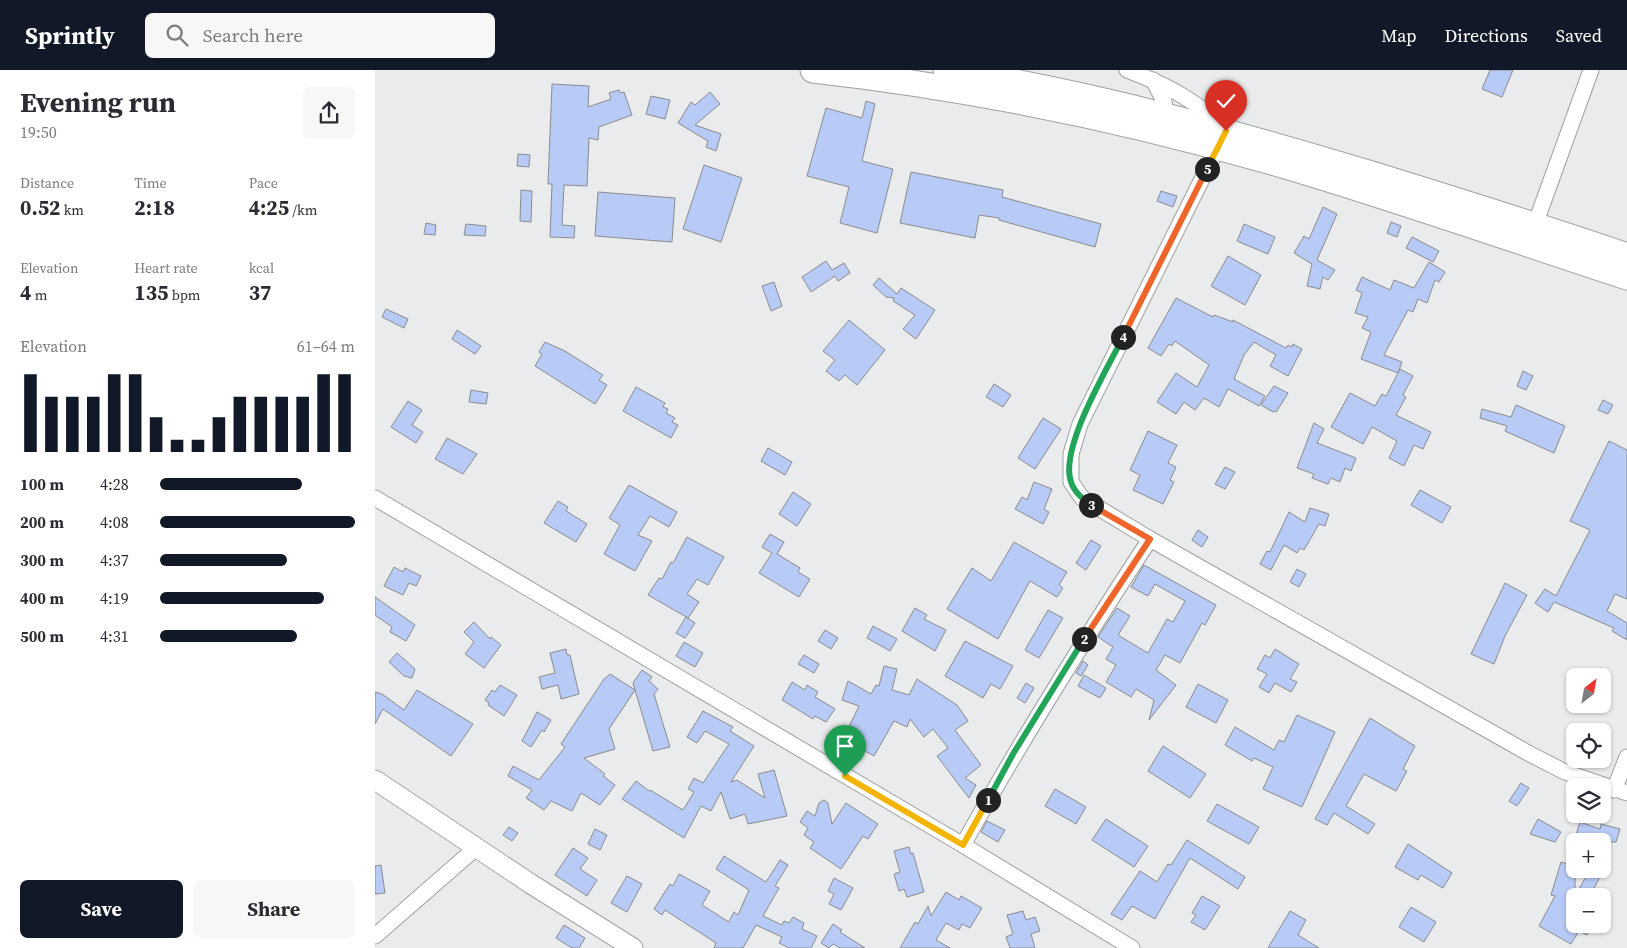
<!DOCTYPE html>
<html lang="en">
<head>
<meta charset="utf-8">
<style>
  body { margin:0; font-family:"Source Serif 4",serif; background:#f7f7f7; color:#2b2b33; height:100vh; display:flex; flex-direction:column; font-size:19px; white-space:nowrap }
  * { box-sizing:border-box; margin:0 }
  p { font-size:16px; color:#7c7c81 }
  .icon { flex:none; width:28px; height:28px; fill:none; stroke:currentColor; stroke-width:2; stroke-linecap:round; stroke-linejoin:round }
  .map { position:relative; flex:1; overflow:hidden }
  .details { display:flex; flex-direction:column; background:#fff; width:375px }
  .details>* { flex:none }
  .needle { width:32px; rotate:31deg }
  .fabs { position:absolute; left:1191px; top:598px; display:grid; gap:10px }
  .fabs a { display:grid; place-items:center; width:45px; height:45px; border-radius:8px; background:#fff; box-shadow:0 1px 4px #0004; font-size:25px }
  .pin { position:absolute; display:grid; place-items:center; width:42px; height:42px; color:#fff; margin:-51px -21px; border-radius:50% 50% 50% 0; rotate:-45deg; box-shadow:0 0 5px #0007 }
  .pin .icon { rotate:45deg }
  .km { position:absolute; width:25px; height:25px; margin:-12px; border-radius:50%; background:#222; color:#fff; font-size:14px; line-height:25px; text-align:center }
  .round { display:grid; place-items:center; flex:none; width:52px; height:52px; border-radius:8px; background:#f7f7f7 }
  .summary { display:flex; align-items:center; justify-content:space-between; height:85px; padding:0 20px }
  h1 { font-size:28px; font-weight:700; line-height:38px }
  .metrics { display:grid; grid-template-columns:repeat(3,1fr); gap:8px; height:85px; padding:5px 20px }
  .metrics div { display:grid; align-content:center }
  .metrics b { font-size:21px; font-weight:700 }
  .metrics small { font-size:14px; font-weight:400 }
  .metrics p { font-size:14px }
  .chart { height:140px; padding:10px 20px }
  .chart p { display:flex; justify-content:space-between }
  .chart svg { width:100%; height:90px; margin-top:5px; stroke:#111827; stroke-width:6 }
  .cta { display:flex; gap:10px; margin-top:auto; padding:10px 20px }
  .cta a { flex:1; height:58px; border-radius:8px; background:#111827; color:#fff; font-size:20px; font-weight:700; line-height:58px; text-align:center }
  .cta a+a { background:#f7f7f7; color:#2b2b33 }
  ul { padding:0 20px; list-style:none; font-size:16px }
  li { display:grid; grid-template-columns:80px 60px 1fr; align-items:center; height:38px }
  li i { height:12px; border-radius:6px; background:#111827 }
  header { display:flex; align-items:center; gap:30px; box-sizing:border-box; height:70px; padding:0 25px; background:#111827; color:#fff }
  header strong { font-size:24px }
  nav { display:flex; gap:28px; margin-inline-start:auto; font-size:18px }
  .search { width:350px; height:45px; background:#f7f7f7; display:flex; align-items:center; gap:12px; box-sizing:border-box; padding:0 18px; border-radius:8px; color:#7c7c81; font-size:19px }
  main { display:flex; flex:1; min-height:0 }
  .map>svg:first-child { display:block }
</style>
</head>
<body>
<header>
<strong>Sprintly</strong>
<div class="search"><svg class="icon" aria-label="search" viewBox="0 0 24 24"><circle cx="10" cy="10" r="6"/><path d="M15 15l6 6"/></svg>Search here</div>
<nav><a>Map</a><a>Directions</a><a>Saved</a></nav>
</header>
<main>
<section class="details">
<div class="summary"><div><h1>Evening run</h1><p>19:50</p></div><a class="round"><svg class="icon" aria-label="share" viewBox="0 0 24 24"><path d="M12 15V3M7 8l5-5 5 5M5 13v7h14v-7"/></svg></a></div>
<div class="metrics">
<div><p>Distance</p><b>0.52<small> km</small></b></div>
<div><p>Time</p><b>2:18</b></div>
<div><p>Pace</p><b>4:25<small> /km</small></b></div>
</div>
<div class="metrics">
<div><p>Elevation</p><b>4<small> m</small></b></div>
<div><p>Heart rate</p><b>135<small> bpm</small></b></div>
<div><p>kcal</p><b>37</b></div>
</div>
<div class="chart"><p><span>Elevation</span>61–64 m</p>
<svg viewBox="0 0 160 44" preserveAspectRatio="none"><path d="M5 44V6M15 44V17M25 44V17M35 44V17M45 44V6M55 44V6M65 44V27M75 44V38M85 44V38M95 44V27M105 44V17M115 44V17M125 44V17M135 44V17M145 44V6M155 44V6"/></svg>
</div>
<ul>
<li><b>100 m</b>4:28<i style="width:73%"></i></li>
<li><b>200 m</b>4:08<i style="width:100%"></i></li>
<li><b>300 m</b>4:37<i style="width:65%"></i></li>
<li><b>400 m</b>4:19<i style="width:84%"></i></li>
<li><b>500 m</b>4:31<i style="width:70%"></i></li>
</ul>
<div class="cta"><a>Save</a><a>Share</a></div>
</section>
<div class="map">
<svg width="1252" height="878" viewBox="0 0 1252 878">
  <rect width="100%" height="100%" fill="#eaebed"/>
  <g fill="#b8caf6" stroke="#8a8b8c">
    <path d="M1115 0H1138L1127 27 1107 19Z"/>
    <path d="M177 14 214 16 213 37 236 29 234 23 244 20 245 23 249 22 257 45 224 57 223 70 214 68 212 116 189 115 187 155 200 156 199 168 175 167 177 114H173Z"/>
    <path d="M335 22 345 34 320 55 346 64 341 81 331 77 333 71 303 53 316 32 320 35Z"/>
    <path d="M276 26 295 30 290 49 271 44Z"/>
    <path d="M491 31 500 34 487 91 518 99 502 163 465 153 474 117 432 106 451 38 487 48Z"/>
    <path d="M143 84 155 85 154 97 142 96Z"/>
    <path d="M329 95 367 108 346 172 308 159Z"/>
    <path d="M536 102 628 120 627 127 726 154 720 177 624 150V148L604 145 600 168 525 153Z"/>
    <path d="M146 120 157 121 156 152 145 151Z"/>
    <path d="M786 121 802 126 798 137 782 131Z"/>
    <path d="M223 122 300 128 297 172 220 166Z"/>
    <path d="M948 137 962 144 942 190 960 200 953 210 948 207 945 219 932 216 937 194 919 183 929 166 934 169Z"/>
    <path d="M1016 152 1026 156 1022 167 1012 163Z"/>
    <path d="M51 153 61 155 60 165 49 164Z"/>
    <path d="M91 154 111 156 110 166 89 165Z"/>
    <path d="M869 154 900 167 893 184 862 171Z"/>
    <path d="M1037 167 1064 181 1058 192 1031 178Z"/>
    <path d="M853 186 886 205 870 235 836 216Z"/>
    <path d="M451 191 457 200 469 193 475 203 463 211 460 206 436 222 427 207Z"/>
    <path d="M1054 192 1070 202 1064 212 1060 210 1052 233 1043 229 1038 242 1033 240 1009 285 1027 292 1023 303 986 289 996 262 987 258 993 247 980 243 987 223 981 220 987 207 1015 220 1019 210 1039 218Z"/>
    <path d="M504 208 522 224 526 218 560 240 541 269 528 259 540 245 518 231 519 228 511 227 498 215Z"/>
    <path d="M399 212 407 236 396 241 387 216Z"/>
    <path d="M801 228 838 247 839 245 858 252V250L911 278 913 275 917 277 918 274 927 279 913 306 895 296 901 285 879 272 869 285 859 309 890 326 884 336 853 319 844 337 829 328 820 340 809 332 801 344 782 332 801 303 822 317 834 295 800 271 797 276 794 274 786 286 773 278Z"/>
    <path d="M11 239 33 249 29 258 7 247Z"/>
    <path d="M474 250 510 280 482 315 470 305 464 311 451 301 460 290 448 281Z"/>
    <path d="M82 260 106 276 100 284 77 269Z"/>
    <path d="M170 272 190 281 228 305 224 310 232 315 220 334 160 296 167 284 164 282Z"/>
    <path d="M1025 299 1038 306 1028 325 1031 327 1021 345 1056 362 1048 379 1039 375 1029 396 1014 388 1022 371 997 357 988 374 956 357 975 323 1000 336 1007 324 1011 326Z"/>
    <path d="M1148 301 1158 306 1151 320 1142 316Z"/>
    <path d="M619 314 636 325 628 337 611 327Z"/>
    <path d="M899 316 913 323 902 341 898 342 886 335Z"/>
    <path d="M261 317 290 333 288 337 293 339 291 343 300 348 297 352 303 355 296 368 248 341Z"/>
    <path d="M96 320 113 323 111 334 94 332Z"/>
    <path d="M1228 330 1238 335 1233 344 1223 340Z"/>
    <path d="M33 331 47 340 37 355 48 362 41 373 16 357Z"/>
    <path d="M1141 335 1190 356 1179 383 1130 361 1132 356 1105 348 1107 339 1136 347Z"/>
    <path d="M668 348 686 359 660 399 643 388Z"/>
    <path d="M939 353 949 359 942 373 981 388 976 401 970 398 965 412 956 408 953 414 937 408 939 404 922 398Z"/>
    <path d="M773 361 802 375 793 393 801 397 795 410 799 412 788 434 758 420 765 405 755 400Z"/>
    <path d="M72 368 102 384 88 404 60 389Z"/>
    <path d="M1234 371 1252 380V529L1240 524 1232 541 1252 553V570L1237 561 1239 558 1179 532 1173 542 1160 533 1170 519 1181 526 1215 460 1195 451Z"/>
    <path d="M393 378 417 392 410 405 386 391Z"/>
    <path d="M850 397 860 402 850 419 840 414Z"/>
    <path d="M659 412 677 419 669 439 674 442 668 454 640 439 647 427 652 430Z"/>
    <path d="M254 415 302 442 294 457 275 446 263 465 277 471 260 501 229 484 245 455 234 448Z"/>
    <path d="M1045 420 1076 437 1067 453 1036 435Z"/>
    <path d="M418 422 436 434 422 456 404 444Z"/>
    <path d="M183 431 193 437 191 441 212 454 201 472 169 453Z"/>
    <path d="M935 438 954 444 950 456 944 454 929 480 925 478 922 483 909 475 896 500 885 494 892 481 895 482 914 442 930 452Z"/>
    <path d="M823 460 833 467 827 477 817 470Z"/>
    <path d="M395 464 409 472 402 484 425 498 423 502 435 509 424 527 384 503 397 483 387 477Z"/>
    <path d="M312 467 349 487 333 515 322 509 312 524 324 532 313 548 273 525 284 508 287 509 296 492 298 493Z"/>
    <path d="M716 470 726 476 711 500 701 493Z"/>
    <path d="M639 472 692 502 684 515 688 518 682 527 655 511 623 569 572 539 597 498 616 511Z"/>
    <path d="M769 495 841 535 830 555 827 553 805 593 790 585 781 600 801 615 774 650 779 630 761 619 756 627 731 612 741 595 731 589 738 577 723 567 742 538 755 546 743 565 773 583 792 549 798 552 810 531 780 514 773 526 756 517Z"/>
    <path d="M19 497 28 502 30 498 46 506 41 516 34 513 28 525 9 516Z"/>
    <path d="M922 499 931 504 924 517 915 512Z"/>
    <path d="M1130 513 1152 525 1130 566 1119 594 1096 584Z"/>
    <path d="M0 527 40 555 31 571 15 562 17 557 0 545Z"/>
    <path d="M540 538 552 545 549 549 571 560 560 581 527 561Z"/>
    <path d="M673 540 688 548 664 588 650 580Z"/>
    <path d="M311 547 320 553 310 568 301 563Z"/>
    <path d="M99 552 115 569 116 567 126 575 109 598 90 584 99 572 89 562Z"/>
    <path d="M498 556 522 569 515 581 492 568Z"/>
    <path d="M450 560 463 568 456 579 443 571Z"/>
    <path d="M590 571 638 596 625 619 616 614 608 628 570 606Z"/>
    <path d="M309 572 328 583 320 597 301 586Z"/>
    <path d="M191 579 192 585H195L204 624 186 629 183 615 167 619 164 607 180 603 175 583Z"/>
    <path d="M900 579 924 594 915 609 922 612 916 622 900 613 894 623 884 617 892 604 882 599 890 585 895 588Z"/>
    <path d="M22 583 40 599 37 608 29 606 14 592Z"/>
    <path d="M429 585 444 594 439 603 423 594Z"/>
    <path d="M708 591 713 595 706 606 701 603Z"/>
    <path d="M509 596 522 599 517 620 534 625 542 609 582 635 593 651 580 660 606 695 590 708 601 715 594 728 562 686 573 678 558 659 549 667 535 649 532 657 519 651 499 686 468 669 484 636 467 630 473 611 496 624 501 615 504 616Z"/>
    <path d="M267 600 277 607 274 611 283 619 279 624 295 677 278 681 258 613Z"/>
    <path d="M235 604 260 620 234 659 240 679 209 688 230 704 228 706 240 715 225 735 206 723 197 741 176 731 169 740 151 728 157 720 133 706 138 696 164 710 190 677 186 674 229 609Z"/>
    <path d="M709 605 731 618 725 628 703 616Z"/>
    <path d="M417 612 430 620 432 615 443 622 440 627 460 639 451 652 440 646 438 649 407 630Z"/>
    <path d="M651 613 659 618 650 633 642 628Z"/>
    <path d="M823 614 853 630 841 653 811 637Z"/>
    <path d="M125 615 142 625 129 646 113 635 114 633 110 630 117 620 120 622Z"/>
    <path d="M42 620 98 654 76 686 8 639 0 654V622L7 624 29 640Z"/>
    <path d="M328 641 358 657 355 661 379 676 356 712 362 710 390 728 383 704 399 700 412 746 373 754 370 744 355 749 346 722 336 741 326 736 309 768 247 729 261 711 274 721 275 720 308 740 319 722 313 719 319 708 328 713 354 674 330 661 322 673 312 667Z"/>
    <path d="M162 642 176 650 169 662 167 660 156 677 147 671Z"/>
    <path d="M922 645 960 662 927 737 888 719 898 697 879 688 877 691 850 675 860 657 899 680 904 670 909 672Z"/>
    <path d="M995 648 1040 676 1028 699 1032 701 1021 721 989 704 971 736 1000 754 993 764 959 743 952 755 940 749Z"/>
    <path d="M788 676 831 704 815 728 773 701Z"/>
    <path d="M1146 713 1154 718 1142 736 1134 731Z"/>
    <path d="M680 719 711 737 701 754 670 736Z"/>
    <path d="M449 730 453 733 457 754 471 733 503 754 493 769 488 766 466 799 435 778 439 772 429 765 433 758 425 752 432 741 440 746 444 733Z"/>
    <path d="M842 734 884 757 874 774 832 751Z"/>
    <path d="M731 749 773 776 759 797 717 770Z"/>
    <path d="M1163 749 1186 762 1180 772 1155 764Z"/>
    <path d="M612 751 630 760 623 772 606 762Z"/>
    <path d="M1205 752 1225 759 1226 754 1245 759 1241 772 1199 771Z"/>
    <path d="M134 757 143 763 137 771 128 765Z"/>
    <path d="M220 759 232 765 225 780 213 774Z"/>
    <path d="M812 770 870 807 863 819 815 788 780 849 757 836 747 850 736 844 765 801 782 812 793 794 796 795Z"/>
    <path d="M1033 774 1077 803 1068 818 1046 805 1043 810 1020 797Z"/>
    <path d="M534 777 536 784 538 783 549 822 532 827 529 819 524 821 519 804 525 802 519 781Z"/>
    <path d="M198 778 213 788 205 799 222 810 212 826 180 805Z"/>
    <path d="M349 786 391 812 405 790 413 795 400 816 404 818 388 846 407 855 409 851 414 853 418 847 429 853 427 859 442 866 436 878H414L404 873 407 867 381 855 368 878H339L341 873 290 840 287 845 279 839 295 814 298 816 304 804 335 821 327 835 354 852 359 842 363 845 374 820 341 799Z"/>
    <path d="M1186 792 1200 796V821L1194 840 1200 844V854H1218L1212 865 1204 861 1196 874 1164 856 1180 826 1176 825Z"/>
    <path d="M6 795 10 823 0 824V796Z"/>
    <path d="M1214 801 1225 807 1215 826 1203 821Z"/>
    <path d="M252 806 267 814 252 842 236 833Z"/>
    <path d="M459 808 478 818 466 840 454 834 459 824 453 821Z"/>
    <path d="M571 822 584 830 586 826 607 838 595 858 587 854 584 860 571 853 561 870 575 878H525L540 852 543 854 553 836 556 846Z"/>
    <path d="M827 826 845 836 830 860 816 852 821 845 817 843Z"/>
    <path d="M1036 837 1061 852 1049 872 1024 857Z"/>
    <path d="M648 841 651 850 660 847 665 861 656 864 660 878H635L631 867 638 864 632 845Z"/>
    <path d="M915 841 931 850 923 865 944 878H893Z"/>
    <path d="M458 854 467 860 465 862 490 878H465L458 874 454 878 446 873Z"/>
    <path d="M189 855 210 868 204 878H197L181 868Z"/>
  </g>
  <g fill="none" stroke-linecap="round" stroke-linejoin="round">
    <defs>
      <g id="minor">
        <path d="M752 0C789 14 824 31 851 61L705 354 696 384V412L707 428 775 469 1153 683 1190 702 1252 723"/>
        <path d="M778 10 789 31 791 45"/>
        <path d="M1157 163 1216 0"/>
        <path d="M0 428 588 775 757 878"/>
        <path d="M1239 720 1252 687"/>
        <path d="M588 775C646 670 709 570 775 469"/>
        <path d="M0 866 102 777"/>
      </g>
      <path id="tertiary" d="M0 710 156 814 258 878"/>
      <g id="trunk">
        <path d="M438 0C599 18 758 51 914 97 1028 131 1139 170 1252 207"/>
        <path d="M571 0C718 23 861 63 1003 106 1087 132 1170 158 1252 186"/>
      </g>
    </defs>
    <use href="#minor" stroke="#a0a0a2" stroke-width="17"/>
    <use href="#tertiary" stroke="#a0a0a2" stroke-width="21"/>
    <use href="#trunk" stroke="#a0a0a2" stroke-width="27"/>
    <use href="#minor" stroke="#fff" stroke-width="15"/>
    <use href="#tertiary" stroke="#fff" stroke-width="19"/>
    <use href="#trunk" stroke="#fff" stroke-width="25"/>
  </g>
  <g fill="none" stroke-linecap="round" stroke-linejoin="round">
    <defs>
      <path id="split-1" d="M470 706 588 775 613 730"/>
      <path id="split-2" d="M613 730 638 684 709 569"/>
      <path id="split-3" d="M709 569 775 469 716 435"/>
      <path id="split-4" d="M716 435C708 429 699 422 696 412 684 378 733 298 748 267"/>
      <path id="split-5" d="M748 267 832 99"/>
      <path id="split-6" d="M832 99 851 61"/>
    </defs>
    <use href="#split-1" stroke="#fff" stroke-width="10"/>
    <use href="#split-2" stroke="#fff" stroke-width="10"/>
    <use href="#split-3" stroke="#fff" stroke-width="10"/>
    <use href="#split-4" stroke="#fff" stroke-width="10"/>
    <use href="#split-5" stroke="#fff" stroke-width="10"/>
    <use href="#split-6" stroke="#fff" stroke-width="10"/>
    <use href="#split-1" stroke="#f5b400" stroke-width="6"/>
    <use href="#split-2" stroke="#22a559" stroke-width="6"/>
    <use href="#split-3" stroke="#f0652b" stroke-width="6"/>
    <use href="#split-4" stroke="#22a559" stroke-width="6"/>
    <use href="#split-5" stroke="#f0652b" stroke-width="6"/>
    <use href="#split-6" stroke="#f5b400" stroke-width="6"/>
  </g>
</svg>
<div class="fabs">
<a><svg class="needle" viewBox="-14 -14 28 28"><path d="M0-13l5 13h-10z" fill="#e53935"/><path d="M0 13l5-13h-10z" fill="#7c7c81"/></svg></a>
<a><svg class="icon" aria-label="locate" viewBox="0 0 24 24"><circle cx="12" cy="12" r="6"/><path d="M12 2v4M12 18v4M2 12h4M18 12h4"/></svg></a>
<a><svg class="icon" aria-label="layers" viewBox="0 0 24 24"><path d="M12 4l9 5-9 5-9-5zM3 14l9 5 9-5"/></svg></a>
<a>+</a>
<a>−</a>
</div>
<div class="pin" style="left:470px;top:706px;background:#1e9e55"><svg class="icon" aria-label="arrive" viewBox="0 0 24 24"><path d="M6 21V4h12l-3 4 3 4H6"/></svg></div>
<div class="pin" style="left:851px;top:61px;background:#d93025"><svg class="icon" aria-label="check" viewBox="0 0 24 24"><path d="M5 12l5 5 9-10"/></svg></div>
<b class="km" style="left:613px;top:730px">1</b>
<b class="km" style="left:709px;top:569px">2</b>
<b class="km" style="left:716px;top:435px">3</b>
<b class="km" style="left:748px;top:267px">4</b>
<b class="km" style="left:832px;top:99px">5</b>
</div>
</main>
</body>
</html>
